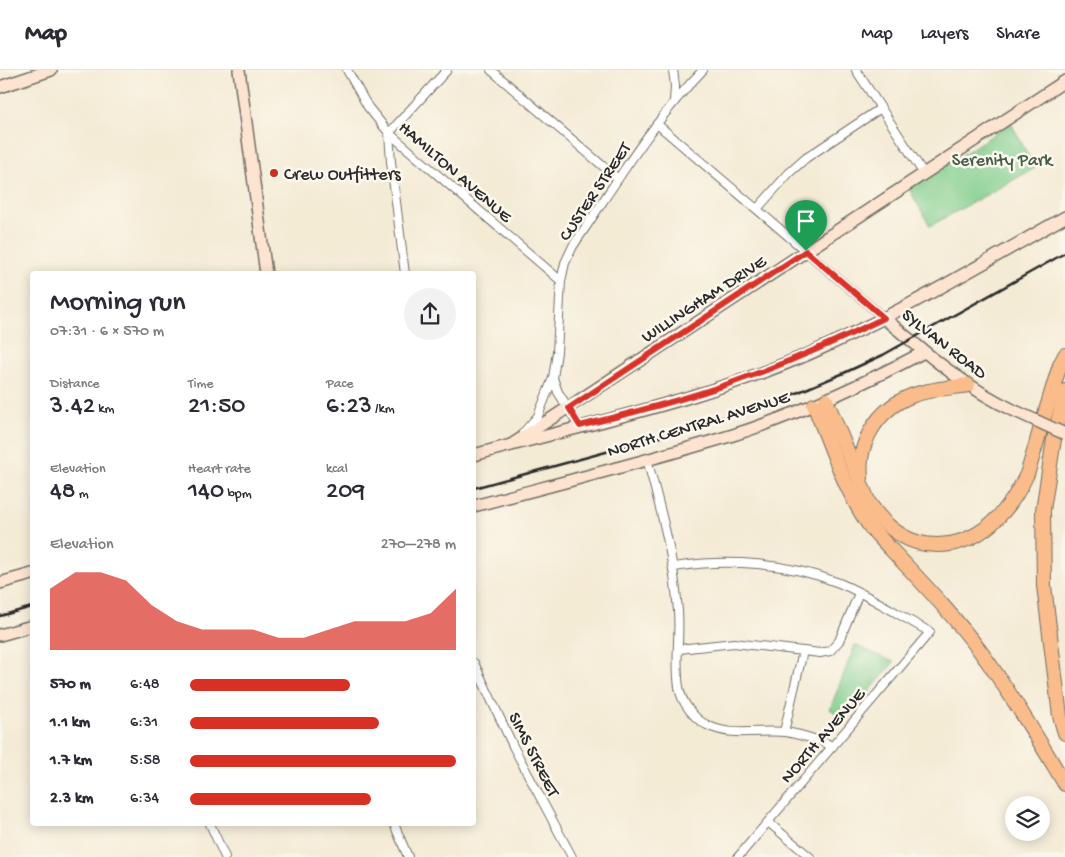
<!DOCTYPE html>
<html lang="en">
<head>
<meta charset="utf-8">
<style>
  body { margin:0; font-family:"Gochi Hand",sans-serif; background:#f2f2f3; color:#2b2b33; height:100vh; display:flex; flex-direction:column; font-size:19px; white-space:nowrap }
  * { box-sizing:border-box; margin:0 }
  p { font-size:16px; color:#7c7c81 }
  .icon { flex:none; width:28px; height:28px; fill:none; stroke:currentColor; stroke-width:2; stroke-linecap:round; stroke-linejoin:round }
  .map { position:relative; flex:1; overflow:hidden }
  .sheet { position:absolute; left:30px; top:201px; width:446px; height:555px; display:flex; flex-direction:column; background:#fff; border-radius:5px; box-shadow:0 2px 12px #0003 }
  .sheet>* { flex:none }
  .buttons { position:absolute; left:1005px; top:726px; display:grid; gap:10px }
  .buttons a { display:grid; place-items:center; width:45px; height:45px; border-radius:50%; background:#fff; box-shadow:0 2px 12px #0003; font-size:25px }
  .pin { position:absolute; display:grid; place-items:center; width:42px; height:42px; color:#fff; margin:-51px -21px; border-radius:50% 50% 50% 0; rotate:-45deg; box-shadow:0 0 5px #0007 }
  .pin .icon { rotate:45deg }
  .round { display:grid; place-items:center; flex:none; width:52px; height:52px; border-radius:26px; background:#f2f2f3 }
  .headline { display:flex; align-items:center; justify-content:space-between; height:85px; padding:0 20px }
  h1 { font-size:28px; font-weight:600; line-height:38px }
  .stats { display:grid; grid-template-columns:repeat(3,1fr); gap:8px; height:85px; padding:5px 20px }
  .stats div { display:grid; align-content:center }
  .stats b { font-size:25px; font-weight:600 }
  .stats small { font-size:14px; font-weight:400 }
  .stats p { font-size:14px }
  .chart { height:140px; padding:10px 20px }
  .chart p { display:flex; justify-content:space-between }
  .chart svg { width:100%; height:90px; margin-top:5px; fill:#d93025; opacity:.7 }
  ul { padding:0 20px; list-style:none; font-size:16px }
  li { display:grid; grid-template-columns:80px 60px 1fr; align-items:center; height:38px }
  li i { height:12px; border-radius:6px; background:#d93025 }
  header { display:flex; align-items:center; gap:30px; box-sizing:border-box; height:70px; padding:0 25px; background:#fff; border-bottom:1px solid #e1e1e2 }
  header strong { font-size:24px }
  nav { display:flex; gap:28px; margin-inline-start:auto; font-size:18px }
  .map>svg:first-child { display:block }
</style>
</head>
<body>
<header>
<strong>Map</strong>
<nav><a>Map</a><a>Layers</a><a>Share</a></nav>
</header>
<div class="map">
<svg width="1065" height="787" viewBox="0 0 1065 787">
  <rect width="100%" height="100%" fill="#fbf7ec"/>
  <filter id="ink" filterUnits="userSpaceOnUse"><feTurbulence type="fractalNoise" baseFrequency=".02" numOctaves="2"/><feDisplacementMap in="SourceGraphic" scale="10" xChannelSelector="R" yChannelSelector="G"/><feConvolveMatrix kernelMatrix="1 2 1 2 8 2 1 2 1" color-interpolation-filters="sRGB"/></filter>
  <filter id="wash" filterUnits="userSpaceOnUse"><feTurbulence type="fractalNoise" baseFrequency=".0096" numOctaves="4" result="noise"/><feDisplacementMap in="SourceGraphic" scale="20" xChannelSelector="R" yChannelSelector="G"/><feGaussianBlur stdDeviation="1.12" result="paint"/><feColorMatrix in="noise" values="0 0 0 0 0 0 0 0 0 0 0 0 0 0 0 0 0 1.4 0 .05"/><feComposite in="paint" operator="in"/></filter>
  <g filter="url(#wash)">
    <rect width="100%" height="100%" fill="#f4ebd5"/>
    <g fill="#80cd8c" stroke="#567c5c">
      <path d="M1011 53 1035 98 930 156 909 119Z"/>
      <path d="M855 575 894 592 845 650 830 639Z"/>
    </g>
  </g>
  <g filter="url(#ink)">
    <g fill="none" stroke-linecap="round" stroke-linejoin="round">
      <defs>
        <g id="street">
          <path d="M347 0 368 37 389 63 561 211"/>
          <path d="M491 0 618 109"/>
          <path d="M673 0 675 16 674 32"/>
          <path d="M856 0 924 104"/>
          <path d="M657 54 884 248"/>
          <path d="M757 139 789 103 806 88 881 38"/>
          <path d="M405 204 391 92 389 63 447 0"/>
          <path d="M553 308 558 322 580 357"/>
          <path d="M523 363 538 346 553 308 557 282 561 211 565 193 573 176C614 116 652 52 703 0"/>
          <path d="M647 389C661 441 674 487 678 541 680 566 675 592 679 617 681 632 694 649 707 655 732 668 759 659 786 662 802 665 818 670 833 676"/>
          <path d="M674 497C728 488 788 493 839 513 871 526 900 546 930 562L738 787"/>
          <path d="M679 579 734 573 820 583 830 581 839 571 859 523"/>
          <path d="M474 593 514 678 572 787"/>
          <path d="M784 662 803 581"/>
          <path d="M768 752 810 787"/>
          <path d="M210 754 225 787"/>
          <path d="M394 754 408 787"/>
        </g>
        <g id="secondary">
          <path d="M239 0 266 204"/>
          <path d="M0 17 51 0"/>
          <path d="M884 248C926 283 963 316 1013 340"/>
          <path d="M511 375 1065 11"/>
          <path d="M474 385C587 354 703 330 811 283 899 244 981 194 1065 147"/>
          <path d="M474 436C560 413 648 391 733 365 800 344 863 314 924 282"/>
          <path d="M0 513 32 504"/>
          <path d="M0 565 32 556"/>
        </g>
        <g id="highway">
          <path d="M1065 321 1054 369 1043 440 1044 516 1060 646 1065 663"/>
          <path d="M826 330 869 433C885 457 907 475 937 475 980 475 1010 441 1027 404 1032 390 1036 375 1040 360 1047 338 1053 317 1060 295L1065 285"/>
          <path d="M814 335C831 375 846 425 872 459 910 500 950 540 983 585 1013 626 1039 671 1065 714"/>
          <path d="M861 408C857 372 878 339 911 326 928 319 950 318 968 315"/>
        </g>
      </defs>
      <use href="#street" stroke="#716e66" stroke-width="10"/>
      <use href="#secondary" stroke="#716e66" stroke-width="14"/>
      <use href="#highway" stroke="#716e66" stroke-width="16"/>
      <use href="#street" stroke="#fff" stroke-width="8"/>
      <use href="#secondary" stroke="#fde4d0" stroke-width="11"/>
      <use href="#highway" stroke="#f9bc8a" stroke-width="14"/>
      <g stroke="#2b2b2b" stroke-width="2.5">
        <path d="M474 418 650 370 782 329 844 303 883 285 1065 183"/>
        <path d="M0 546 32 537"/>
      </g>
      <defs>
        <path id="secondary-bridge" d="M1013 340 1065 364"/>
      </defs>
      <use href="#secondary-bridge" stroke="#716e66" stroke-width="14" stroke-linecap="butt"/>
      <use href="#secondary-bridge" stroke="#fde4d0" stroke-width="11"/>
    </g>
  </g>
  <g fill="none" stroke-linecap="round" stroke-linejoin="round" filter="url(#ink)">
    <defs>
      <path id="route" d="M806 181 884 248C835 272 785 294 734 312 683 330 631 343 580 356L569 338Z"/>
    </defs>
    <use href="#route" stroke="#fff" stroke-width="10"/>
    <use href="#route" stroke="#d93025" stroke-width="6"/>
  </g>
  <circle fill="#c8321e" stroke="#fbf7ec" stroke-width="2" cx="274" cy="103" r="5"/>
  <g text-anchor="middle" stroke-width="5" stroke-linejoin="round" paint-order="stroke">
    <g font-size="18" fill="#445c48" stroke="#fbf7ec">
      <text x="1002" y="95">Serenity Park</text>
    </g>
    <g font-size="18" fill="#2b2b2b" stroke="#fbf7ec">
      <text transform="translate(456 101) rotate(41)" y="6">HAMILTON AVENUE</text>
      <text transform="translate(594 121) rotate(-56)" y="6">CUSTER STREET</text>
      <text transform="translate(703 228) rotate(-33)" y="6">WILLINGHAM DRIVE</text>
      <text transform="translate(945 273) rotate(38)" y="6">SYLVAN ROAD</text>
      <text transform="translate(698 353) rotate(-17)" y="6">NORTH CENTRAL AVENUE</text>
      <text transform="translate(822 665) rotate(-49)" y="6">NORTH AVENUE</text>
      <text transform="translate(535 684) rotate(63)" y="6">SIMS STREET</text>
    </g>
    <g font-size="18" fill="#2b2b2b" stroke="#fbf7ec" text-anchor="start">
      <text x="284" y="109">Crew Outfitters</text>
    </g>
  </g>
</svg>
<div class="buttons">
<a><svg class="icon" aria-label="layers" viewBox="0 0 24 24"><path d="M12 4l9 5-9 5-9-5zM3 14l9 5 9-5"/></svg></a>
</div>
<div class="pin" style="left:806px;top:181px;background:#1e9e55"><svg class="icon" aria-label="arrive" viewBox="0 0 24 24"><path d="M6 21V4h12l-3 4 3 4H6"/></svg></div>
<section class="sheet">
<div class="headline"><div><h1>Morning run</h1><p>07:31 · 6 × 570 m</p></div><a class="round"><svg class="icon" aria-label="share" viewBox="0 0 24 24"><path d="M12 15V3M7 8l5-5 5 5M5 13v7h14v-7"/></svg></a></div>
<div class="stats">
<div><p>Distance</p><b>3.42<small> km</small></b></div>
<div><p>Time</p><b>21:50</b></div>
<div><p>Pace</p><b>6:23<small> /km</small></b></div>
</div>
<div class="stats">
<div><p>Elevation</p><b>48<small> m</small></b></div>
<div><p>Heart rate</p><b>140<small> bpm</small></b></div>
<div><p>kcal</p><b>209</b></div>
</div>
<div class="chart"><p><span>Elevation</span>270–278 m</p>
<svg viewBox="0 0 160 44" preserveAspectRatio="none"><path d="M0 44V14L10 6L20 6L30 10L40 22L50 30L60 34L70 34L80 34L90 38L100 38L110 34L120 30L130 30L140 30L150 26L160 14V44z"/></svg>
</div>
<ul>
<li><b>570 m</b>6:48<i style="width:60%"></i></li>
<li><b>1.1 km</b>6:31<i style="width:71%"></i></li>
<li><b>1.7 km</b>5:58<i style="width:100%"></i></li>
<li><b>2.3 km</b>6:34<i style="width:68%"></i></li>
</ul>
</section>
</div>
</body>
</html>
